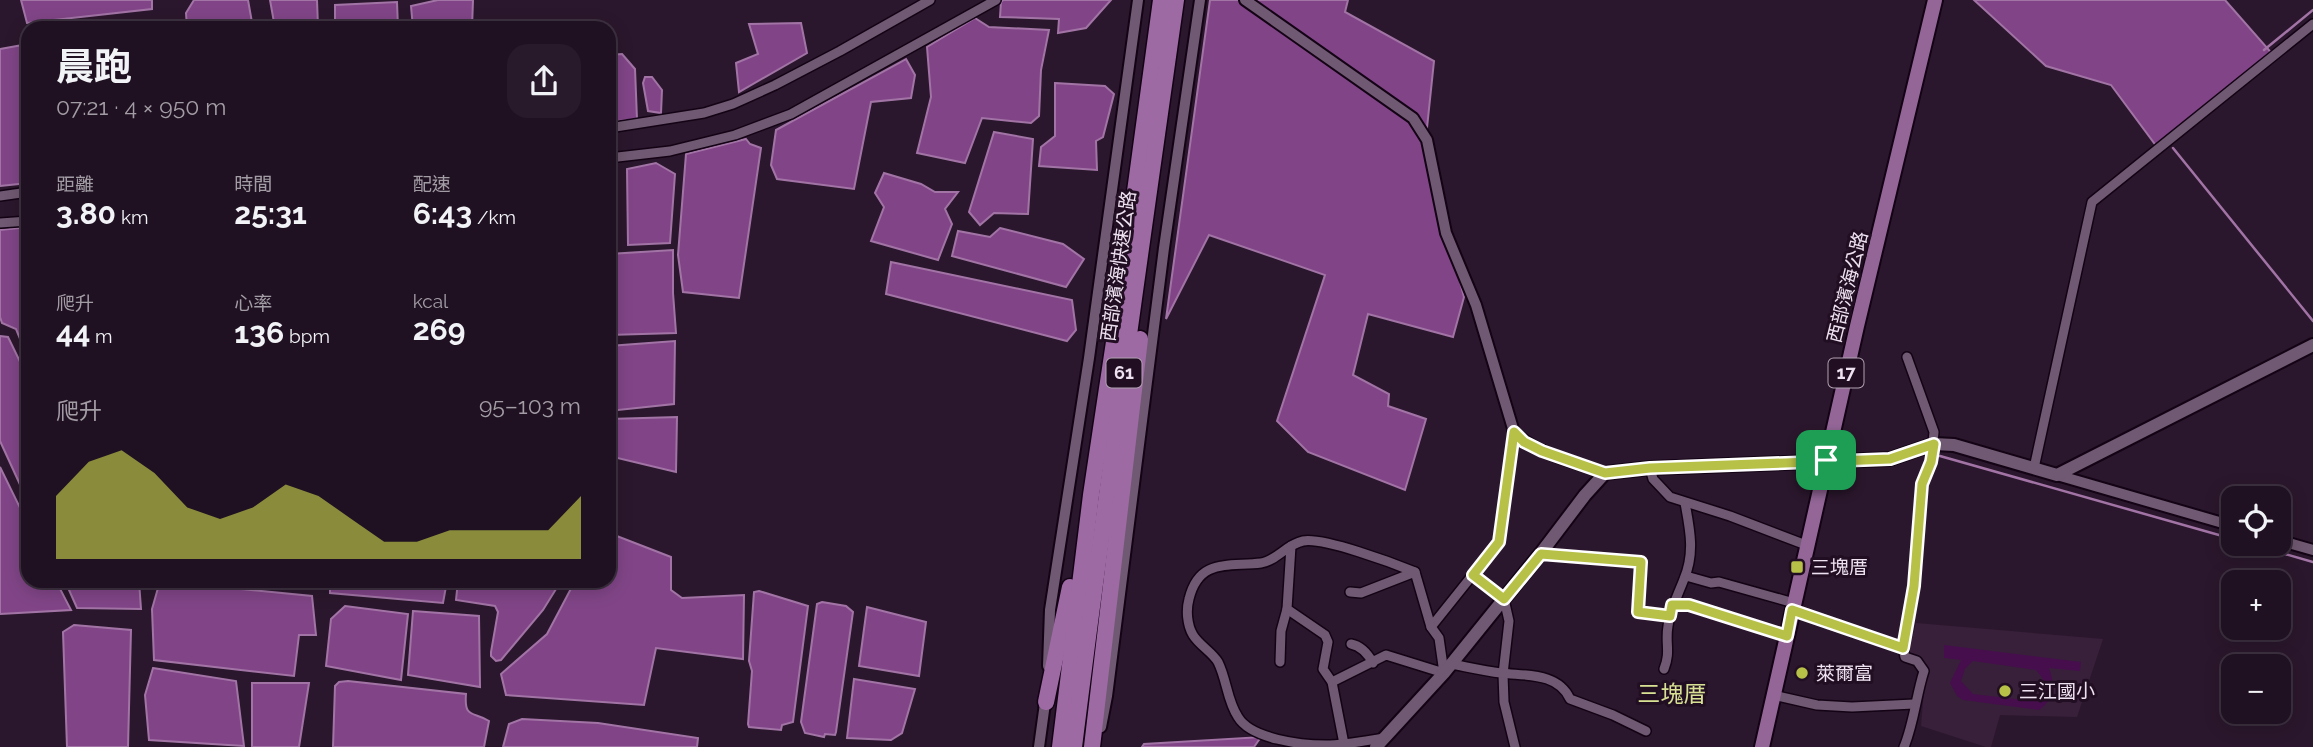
<!DOCTYPE html>
<html lang="zh-TW">
<head>
<meta charset="utf-8">
<style>
  body { margin:0; font-family:Raleway,"Noto Sans TC",sans-serif; background:#281a2a; color:#f1f3f6; height:100vh; display:flex; flex-direction:column; font-size:26px; white-space:nowrap }
  * { box-sizing:border-box; margin:0 }
  p { font-size:23px; color:#a29da5 }
  .icon { flex:none; width:38px; height:38px; fill:none; stroke:currentColor; stroke-width:2; stroke-linecap:round; stroke-linejoin:round }
  .map { position:relative; flex:1; overflow:hidden }
  .panel { position:absolute; left:21px; top:21px; width:595px; height:567px; display:flex; flex-direction:column; background:#201122; border-radius:21px; box-shadow:0 4px 18px #0003,0 0 0 2px #3d3140 }
  .panel>* { flex:none }
  .tools { position:absolute; left:2221px; top:486px; display:grid; gap:14px }
  .tools a { display:grid; place-items:center; width:70px; height:70px; border-radius:14px; background:#201122; box-shadow:0 4px 18px #0003,0 0 0 2px #3d3140; font-size:35px }
  .pin { position:absolute; display:grid; place-items:center; width:60px; height:60px; color:#fff; margin:-30px; border-radius:14px; box-shadow:0 4px 10px #0006 }
  .round { display:grid; place-items:center; flex:none; width:74px; height:74px; border-radius:21px; background:#281a2a }
  .head { display:flex; align-items:center; justify-content:space-between; height:119px; padding:0 35px }
  h1 { font-size:38px; font-weight:700; line-height:52px }
  .stats { display:grid; grid-template-columns:repeat(3,1fr); gap:10px; height:119px; padding:7px 35px }
  .stats div { display:grid; align-content:center }
  .stats b { font-size:30px; font-weight:700 }
  .stats small { font-size:19px; font-weight:400 }
  .stats p { font-size:19px }
  .chart { height:196px; padding:14px 35px }
  .chart p { display:flex; justify-content:space-between }
  .chart svg { width:100%; height:126px; margin-top:7px; fill:#b7c148; opacity:.7 }
  .map>svg:first-child { display:block }
</style>
</head>
<body>
<div class="map">
<svg width="2313" height="747" viewBox="0 0 2313 747">
  <rect width="100%" height="100%" fill="#2b172d"/>
  <path fill="#38203b" d="M1916 623 2103 639 2077 717 2000 715 1991 747H1986L1921 726 1926 666 1920 658 1909 652Z"/>
  <path fill="#460e4c" fill-rule="evenodd" d="M1944 645 2081 662 2080 671 2049 668C2055 684 2055 699 2039 710L1963 700 1957 696 1950 683 1961 660 1944 658ZM1973 661 2036 670 2043 679 2042 694 2032 701 1973 694 1961 681 1965 669Z"/>
  <g fill="#814587" stroke="#a274a6" stroke-width="2">
    <path d="M21 0H152V9L27 23Z"/>
    <path d="M194 0H248L253 28H187L186 13Z"/>
    <path d="M270 0H317L318 27 275 28Z"/>
    <path d="M438 0H473L472 28H413L411 6Z"/>
    <path d="M1003 0H1111L1086 28 1058 33 1059 19 1000 17 1001 2Z"/>
    <path d="M1210 0H1348L1345 12 1434 61 1425 147 1464 297 1453 337 1368 314 1353 375 1389 394 1388 406 1426 419 1405 490 1308 452 1277 421 1325 275 1209 235 1166 319Z"/>
    <path d="M1974 0H2225L2276 58 2160 151 2111 85 2046 66Z"/>
    <path d="M397 2 398 28H335V5Z"/>
    <path d="M975 18 989 27 1049 30 1041 70 1039 116 1031 123 982 118 965 163 917 153 931 97 927 47Z"/>
    <path d="M801 23 807 53 739 92 736 63 758 54 749 24Z"/>
    <path d="M28 44V183L0 186V49Z"/>
    <path d="M622 54 635 69 637 119 609 122V55Z"/>
    <path d="M906 59 915 75 911 98 871 102 854 189 777 179 771 165 776 130Z"/>
    <path d="M645 77H652L662 90 661 113 648 111 643 83Z"/>
    <path d="M1055 83 1105 86 1114 94 1103 137 1096 141 1097 170 1039 166 1041 147 1055 136Z"/>
    <path d="M994 132 1033 139 1028 214 994 213 980 225 969 212Z"/>
    <path d="M746 139 750 144 761 148 739 298 683 292 678 255 686 154Z"/>
    <path d="M656 163 675 174 670 243 628 245 627 169Z"/>
    <path d="M609 167H613L616 183 615 247H609Z"/>
    <path d="M884 173 921 184 935 192H958L945 209 952 224 938 260 871 241 884 207 875 193Z"/>
    <path d="M28 227V345L23 346 16 329 2 323 0 317V230Z"/>
    <path d="M1000 228 1063 244 1084 259 1066 287 952 256 958 231 990 237Z"/>
    <path d="M673 250V293L676 333 609 335V254Z"/>
    <path d="M891 262 1072 300 1076 330 1067 341 886 294Z"/>
    <path d="M0 336 8 337 28 378V502L0 441Z"/>
    <path d="M675 341 674 404 609 411V346Z"/>
    <path d="M677 417 676 472 609 456V419Z"/>
    <path d="M0 467 28 524V581H56L71 610 0 614Z"/>
    <path d="M609 533 671 557V590L682 598 744 595 743 659 656 648 644 705 506 695 501 674 547 634 575 581H609Z"/>
    <path d="M65 581H139L141 609 77 608Z"/>
    <path d="M160 581 312 596 316 635H299L294 676 154 660 152 609Z"/>
    <path d="M330 581H447L443 603 330 593Z"/>
    <path d="M458 581H561L543 610 501 660 496 661 491 656V652L498 612 495 606 456 600Z"/>
    <path d="M759 591 808 606 793 722 782 725 781 730 749 727 748 724 752 671 749 661 754 592Z"/>
    <path d="M822 602 846 606 853 612 836 732 835 735 825 734 824 737 805 733 801 722 817 604Z"/>
    <path d="M345 606 408 614 401 680 326 666 331 619Z"/>
    <path d="M867 607 926 622 919 676 859 666Z"/>
    <path d="M413 611 479 616 480 687 408 675Z"/>
    <path d="M74 625 131 630 128 747H67L63 632Z"/>
    <path d="M153 668 236 681 244 746 149 740 145 695Z"/>
    <path d="M854 679 915 689 902 733 891 740 847 738Z"/>
    <path d="M348 681 466 694C464 719 473 711 489 721L484 747H333L335 686 339 682Z"/>
    <path d="M252 683H309L299 747H252Z"/>
    <path d="M522 719 598 723 698 738 697 747H503L509 724Z"/>
    <path d="M1261 737 1254 747H1142L1144 744Z"/>
  </g>
  <g fill="none" stroke-linecap="round" stroke-linejoin="round">
    <g stroke="#a274a6" stroke-width="2.5">
      <path d="M2264 50 2313 10"/>
      <path d="M2173 148 2313 321"/>
      <path d="M1940 456 2233 539"/>
      <path d="M2250 544 2313 562"/>
    </g>
    <defs>
      <g id="minor">
        <path d="M609 128 704 113 733 104 775 85 840 51 930 0"/>
        <path d="M609 158 670 151 735 135 791 114 996 0"/>
        <path d="M0 196 28 192"/>
        <path d="M0 223 28 221"/>
        <path d="M1650 468 1653 479 1670 497 1730 516 1806 545"/>
        <path d="M2034 468 2092 202 2313 24"/>
        <path d="M1291 546 1287 609 1325 635 1328 642 1323 669 1332 682 1344 744"/>
        <path d="M1541 553 1641 562 1638 612 1670 616"/>
        <path d="M1473 575 1504 599 1509 621 1503 674 1504 702 1515 747"/>
        <path d="M1686 576 1711 583 1719 582 1794 603"/>
        <path d="M1350 592 1361 593 1415 572"/>
        <path d="M1672 605H1689L1786 636"/>
        <path d="M1792 610 1903 648"/>
        <path d="M1431 627 1499 542 1514 432"/>
        <path d="M1351 644C1362 646 1368 654 1373 663"/>
        <path d="M1280 662 1281 631 1287 609"/>
        <path d="M1451 664C1467 667 1484 671 1501 673 1525 676 1558 672 1570 699L1613 715 1646 731"/>
        <path d="M1664 669C1671 652 1665 643 1668 626 1670 609 1678 595 1684 579 1695 553 1690 530 1685 503"/>
        <path d="M1332 682 1386 655 1444 673 1439 638 1431 627 1415 572C1393 563 1323 537 1303 541 1287 544 1276 561 1261 563 1228 567 1199 558 1189 599 1186 610 1187 625 1193 635 1199 645 1212 652 1218 662 1227 680 1227 701 1238 717 1251 739 1301 745 1326 745 1345 745 1365 741 1384 738"/>
        <path d="M1773 695 1817 705 1852 707 1914 704"/>
        <path d="M1904 747C1914 723 1916 696 1924 671L1917 661 1905 657 1903 648 1915 586 1921 484 1931 462 1934 432 1907 357"/>
      </g>
      <g id="tertiary">
        <path d="M1245 0 1413 118 1427 140 1446 233 1476 305 1514 432C1538 455 1575 462 1605 473"/>
        <path d="M2057 475 2233 526"/>
        <path d="M2278 540 2313 550"/>
        <path d="M1048 666 1050 610 1089 358 1138 0"/>
        <path d="M1101 727 1107 696 1164 248 1200 0"/>
        <path d="M1039 747 1046 696"/>
      </g>
      <path id="secondary" d="M1376 747 1444 673 1541 553 1585 495 1605 473 1650 468 1890 459 1934 444 1954 445 2057 475 2313 345"/>
      <path id="primary" d="M1762 747 1857 326 1935 0"/>
      <g id="trunk">
        <path d="M1046 702 1070 587"/>
        <path d="M1060 747 1091 495 1120 302 1161 0"/>
        <path d="M1074 747C1105 497 1141 249 1176 0"/>
        <path d="M1092 747 1140 339"/>
      </g>
    </defs>
    <use href="#minor" stroke="#130315" stroke-width="12"/>
    <use href="#tertiary" stroke="#130315" stroke-width="14"/>
    <use href="#secondary" stroke="#130315" stroke-width="16"/>
    <use href="#primary" stroke="#130315" stroke-width="18"/>
    <use href="#trunk" stroke="#130315" stroke-width="19"/>
    <use href="#minor" stroke="#705972" stroke-width="9"/>
    <use href="#tertiary" stroke="#705972" stroke-width="10"/>
    <use href="#secondary" stroke="#705972" stroke-width="12"/>
    <use href="#primary" stroke="#936697" stroke-width="14"/>
    <use href="#trunk" stroke="#9e6aa4" stroke-width="16"/>
  </g>
  <g fill="none" stroke-linecap="round" stroke-linejoin="round">
    <defs>
      <path id="route" d="M1514 432 1524 442 1542 451 1605 473 1650 468 1890 459 1934 444 1931 462 1922 484 1914 586 1903 648 1792 610 1787 636 1689 605H1672L1670 616 1638 612 1641 562 1541 554 1504 599 1473 575 1499 542Z"/>
    </defs>
    <use href="#route" stroke="#fff" stroke-width="14"/>
    <use href="#route" stroke="#b7c148" stroke-width="9"/>
  </g>
  <g fill="#b7c148" stroke="#210e23" stroke-width="2.5">
    <rect x="1790" y="560" width="14" height="14" rx="3.5"/>
    <circle cx="1802" cy="673" r="7"/>
    <circle cx="2005" cy="691" r="7"/>
  </g>
  <g text-anchor="middle" stroke-width="6" stroke-linejoin="round" paint-order="stroke">
    <g fill="#210e23" stroke="#b1a2b2" stroke-width="2">
      <rect x="1106.5" y="358.5" width="35" height="29" rx="5"/>
      <rect x="1828.5" y="358.5" width="35" height="29" rx="5"/>
    </g>
    <g font-size="18" font-weight="bold" fill="#efe2f0">
      <text x="1124" y="379">61</text>
      <text x="1846" y="379">17</text>
    </g>
    <g font-size="19" fill="#efe2f0" stroke="#210e23">
      <text transform="translate(1118 266) rotate(-82)" y="7">西部濱海快速公路</text>
      <text transform="translate(1847 287) rotate(-76)" y="7">西部濱海公路</text>
    </g>
    <g font-size="19" fill="#efe2f0" stroke="#210e23" text-anchor="start">
      <text x="1811" y="574">三塊厝</text>
      <text x="1816" y="680">萊爾富</text>
      <text x="2019" y="698">三江國小</text>
    </g>
    <g font-size="23" fill="#d8e193" stroke="#210e23">
      <text x="1672" y="702">三塊厝</text>
    </g>
  </g>
</svg>
<div class="tools">
<a><svg class="icon" aria-label="locate" viewBox="0 0 24 24"><circle cx="12" cy="12" r="6"/><path d="M12 2v4M12 18v4M2 12h4M18 12h4"/></svg></a>
<a>+</a>
<a>−</a>
</div>
<div class="pin" style="left:1826px;top:460px;background:#1e9e55"><svg class="icon" aria-label="arrive" viewBox="0 0 24 24"><path d="M6 21V4h12l-3 4 3 4H6"/></svg></div>
<section class="panel">
<div class="head"><div><h1>晨跑</h1><p>07:21 · 4 × 950 m</p></div><a class="round"><svg class="icon" aria-label="share" viewBox="0 0 24 24"><path d="M12 15V3M7 8l5-5 5 5M5 13v7h14v-7"/></svg></a></div>
<div class="stats">
<div><p>距離</p><b>3.80<small> km</small></b></div>
<div><p>時間</p><b>25:31</b></div>
<div><p>配速</p><b>6:43<small> /km</small></b></div>
</div>
<div class="stats">
<div><p>爬升</p><b>44<small> m</small></b></div>
<div><p>心率</p><b>136<small> bpm</small></b></div>
<div><p>kcal</p><b>269</b></div>
</div>
<div class="chart"><p><span>爬升</span>95–103 m</p>
<svg viewBox="0 0 160 44" preserveAspectRatio="none"><path d="M0 44V22L10 10L20 6L30 14L40 26L50 30L60 26L70 18L80 22L90 30L100 38L110 38L120 34L130 34L140 34L150 34L160 22V44z"/></svg>
</div>
</section>
</div>
</body>
</html>
